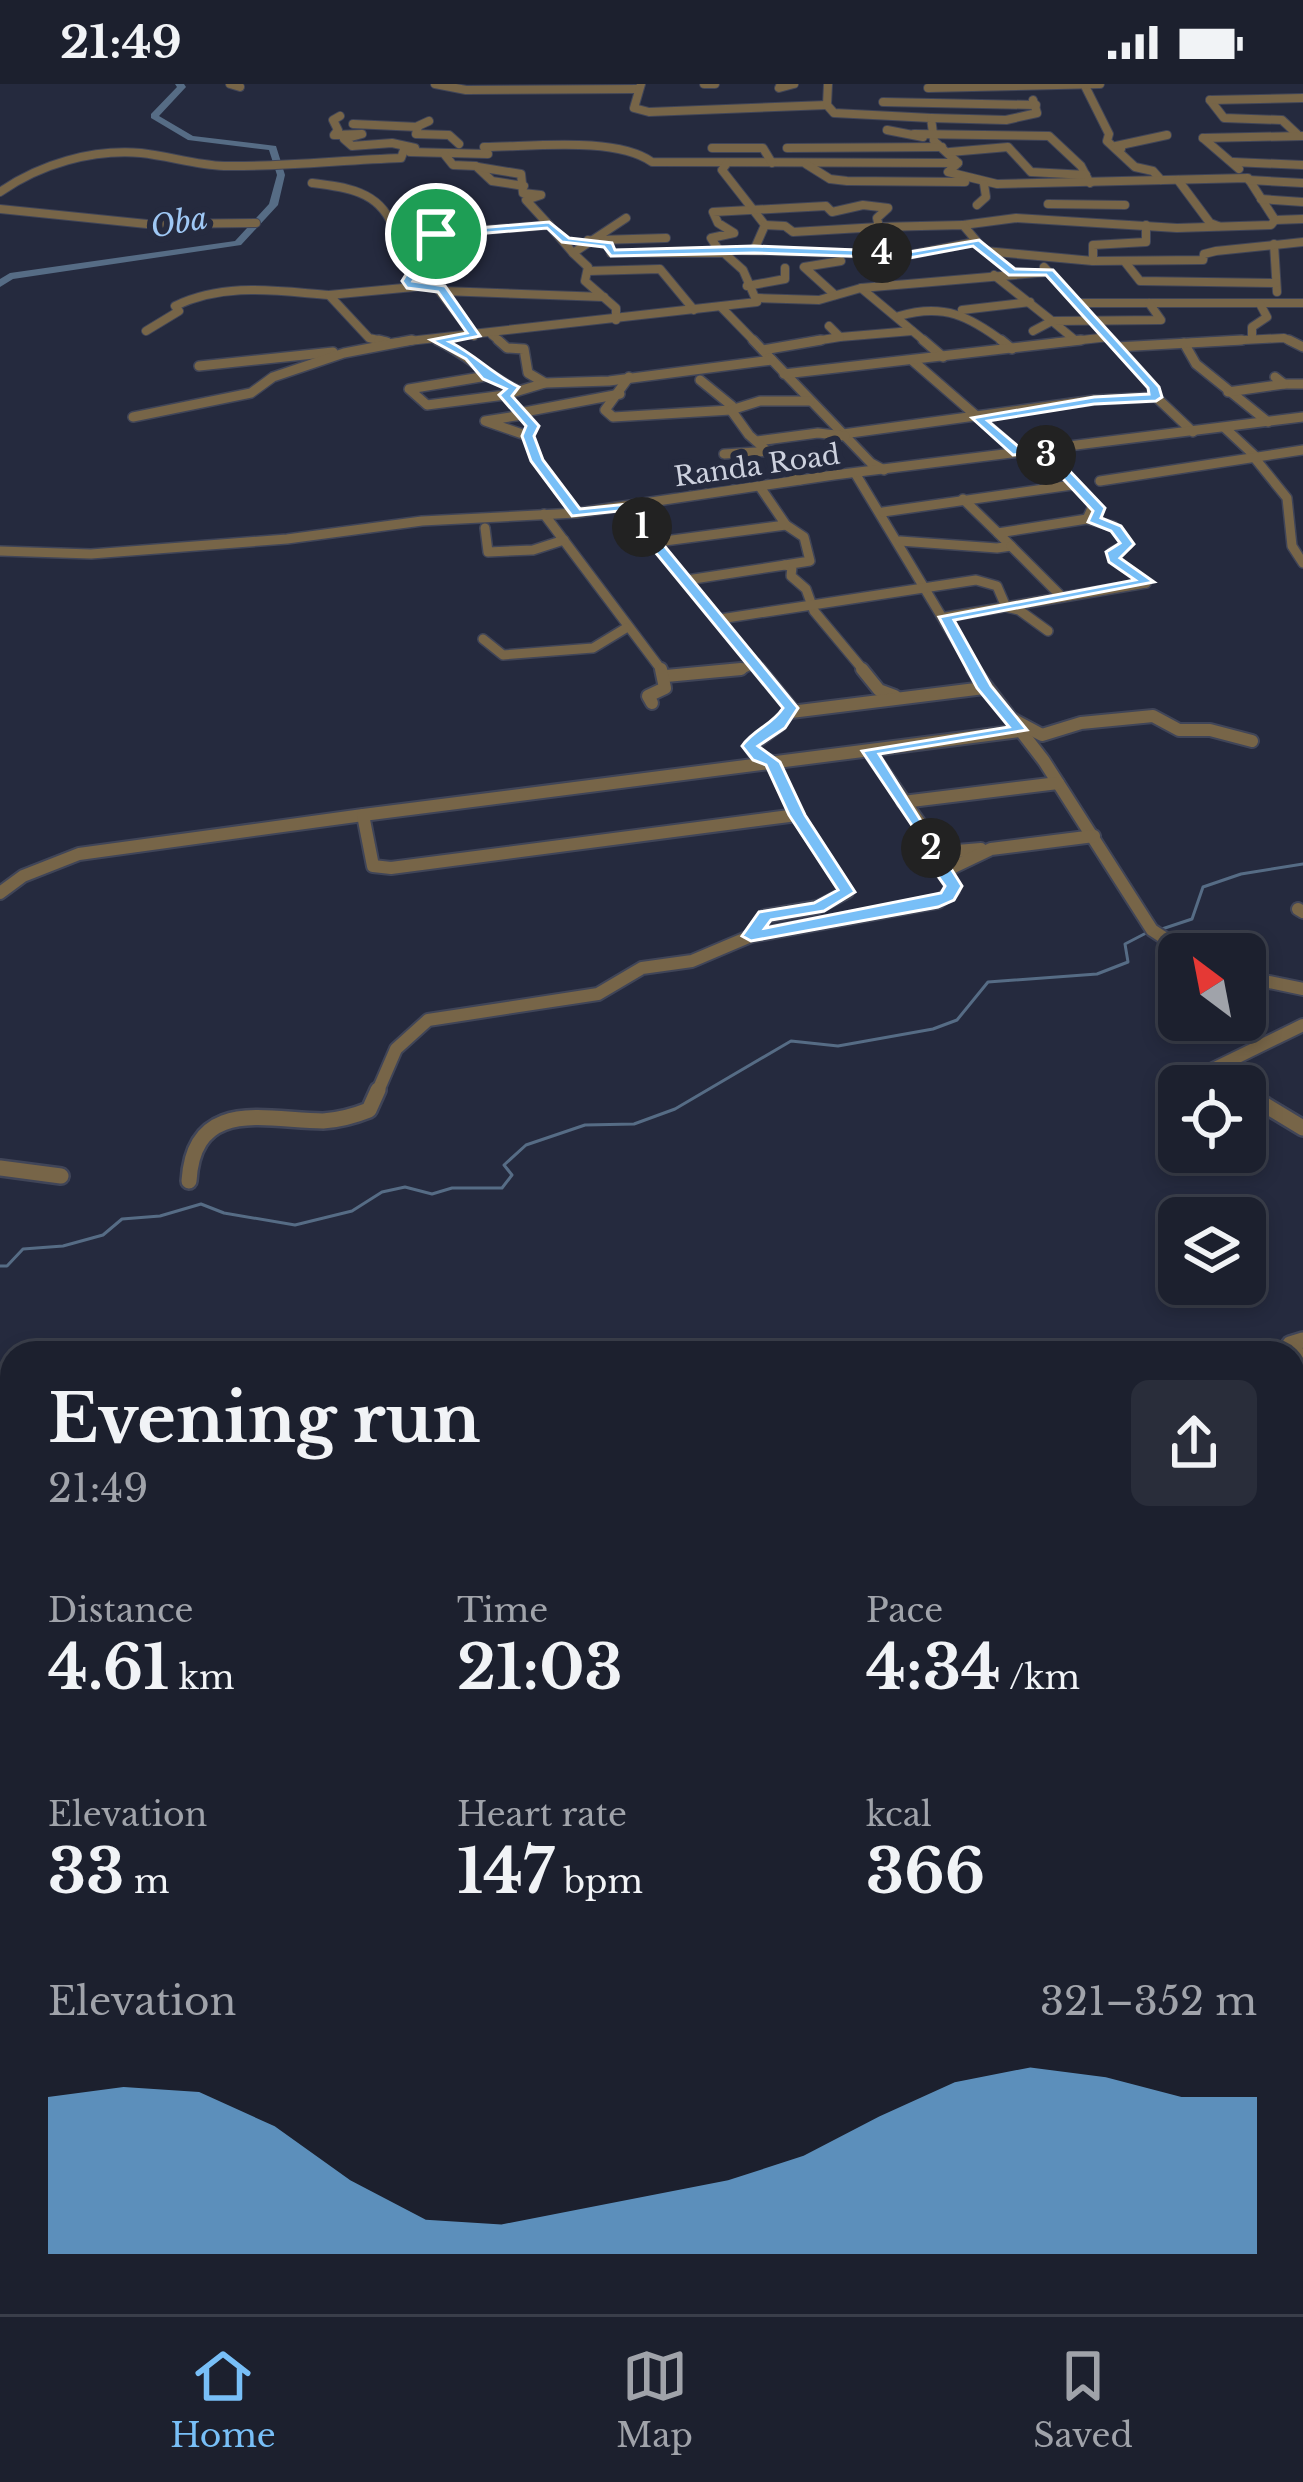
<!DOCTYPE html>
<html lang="en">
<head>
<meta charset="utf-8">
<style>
  body { margin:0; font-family:"Libre Baskerville",serif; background:#292d3a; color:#f1f3f6; height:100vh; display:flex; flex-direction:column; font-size:45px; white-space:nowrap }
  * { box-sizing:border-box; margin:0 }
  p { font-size:39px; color:#a0a3aa }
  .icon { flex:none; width:66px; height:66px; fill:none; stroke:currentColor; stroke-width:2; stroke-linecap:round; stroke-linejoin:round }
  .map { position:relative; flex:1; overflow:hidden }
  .drawer { position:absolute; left:0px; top:1257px; width:1305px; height:975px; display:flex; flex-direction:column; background:#1c202e; border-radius:36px 36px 0 0; box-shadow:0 6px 18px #0003,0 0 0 3px #3a3e4a }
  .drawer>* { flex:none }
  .needle { width:78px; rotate:328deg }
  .tools { position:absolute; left:1158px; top:849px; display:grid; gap:24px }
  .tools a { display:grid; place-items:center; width:108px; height:108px; border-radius:18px; background:#1c202e; box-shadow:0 6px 18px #0003,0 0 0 3px #3a3e4a; font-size:60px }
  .pin { position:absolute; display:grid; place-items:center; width:102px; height:102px; color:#fff; margin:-51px; border:6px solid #fff; border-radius:50%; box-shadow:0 3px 12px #0007 }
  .km { position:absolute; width:60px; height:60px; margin:-30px; border-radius:50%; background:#222; color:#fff; font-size:33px; line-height:60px; text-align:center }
  .round { display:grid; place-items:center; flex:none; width:126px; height:126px; border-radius:18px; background:#292d3a }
  .headline { display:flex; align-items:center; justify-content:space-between; height:204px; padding:0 48px }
  h1 { font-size:66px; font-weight:800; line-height:90px }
  .stats { display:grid; grid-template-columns:repeat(3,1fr); gap:18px; height:204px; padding:12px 48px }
  .stats div { display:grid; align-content:center }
  .stats b { font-size:60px; font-weight:800 }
  .stats small { font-size:33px; font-weight:400 }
  .stats p { font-size:33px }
  .chart { height:336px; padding:24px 48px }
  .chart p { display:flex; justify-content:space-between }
  .chart svg { width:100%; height:216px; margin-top:12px; fill:#78bff7; opacity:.7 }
  .status { display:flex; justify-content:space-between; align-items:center; height:84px; padding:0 60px; background:#1c202e; direction:ltr }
  .status svg { height:33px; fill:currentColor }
  .tab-bar { display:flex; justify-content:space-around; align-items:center; height:168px; border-top:3px solid #3a3e4a; background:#1c202e; font-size:33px; color:#a0a3aa }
  .tab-bar a { display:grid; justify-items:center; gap:6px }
  .tab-bar .on { color:#78bff7 }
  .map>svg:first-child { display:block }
</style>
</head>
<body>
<div class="status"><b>21:49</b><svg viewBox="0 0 49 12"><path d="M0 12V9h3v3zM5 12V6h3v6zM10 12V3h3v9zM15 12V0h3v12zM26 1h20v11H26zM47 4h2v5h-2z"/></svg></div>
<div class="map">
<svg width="1303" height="2230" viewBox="0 0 1303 2230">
  <rect width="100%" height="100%" fill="#252a3e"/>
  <g fill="#343d29">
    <path d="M1303 1513V2230H671L711 2224V2220H1293V1519Z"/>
    <path d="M12 1727V2203L0 2218V1770Z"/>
    <path d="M35 2220H354L344 2230H28Z"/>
  </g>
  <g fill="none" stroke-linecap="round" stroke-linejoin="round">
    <g stroke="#566c85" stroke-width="3">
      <path d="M1159 846 1192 835 1203 803 1241 790 1303 780"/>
      <path d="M0 1182H7L23 1165 63 1162 103 1151 122 1135 160 1132 201 1120 224 1129 295 1141 352 1127 382 1108 405 1103 432 1110 452 1104H502L512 1091 504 1081 526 1061 585 1041 634 1040 675 1025 791 957 838 962 933 945 957 936 988 898 1097 890 1128 878 1125 860 1150 847"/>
    </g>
    <path fill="#566c85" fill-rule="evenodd" d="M175 0H184L186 3 159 32 193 52 276 62 285 91 278 121 241 161 13 195 0 203V195L10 189 235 157 269 120 277 91 269 66 188 56 151 34V30L177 3Z"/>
    <defs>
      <g id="minor-far4">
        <path d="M230 0 240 3"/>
        <path d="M435 0 466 6 639 5"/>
        <path d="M641 0 634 24 649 28 827 21"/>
        <path d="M704 0H715"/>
        <path d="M781 0 779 4 794 0"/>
        <path d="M828 0 827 21 834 29 931 34 934 57 958 79"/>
        <path d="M1084 0 1109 50 1107 57 1135 83 1153 87 1161 96"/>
        <path d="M928 4 1100 0"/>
        <path d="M1210 16 1224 34 1282 36 1297 50"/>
        <path d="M1210 16 1303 14"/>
        <path d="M883 18 1036 21"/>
        <path d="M931 34 1006 36 1037 29 1033 16"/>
        <path d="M429 37 418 42 416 50 449 51 459 60"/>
        <path d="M353 40 418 43"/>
        <path d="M887 46 923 53"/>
        <path d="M914 50 1049 52 1081 82 1090 99"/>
        <path d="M1203 54 1303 52"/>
        <path d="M1203 54 1239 85"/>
        <path d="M484 63C530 63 615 52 652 78L958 79 948 88 997 100 1248 94 1275 136 1303 135"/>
        <path d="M712 64H763L772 79"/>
        <path d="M787 64 942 63"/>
        <path d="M1121 65 1116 62 1167 51"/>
        <path d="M410 68 488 70"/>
        <path d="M950 68 1008 63 1031 88 1086 91"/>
        <path d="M445 71 453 81 476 82 492 97 524 102"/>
        <path d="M1233 78 1303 81"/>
        <path d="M727 79 722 86 765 141 754 166"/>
        <path d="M806 80 830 95 847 97 965 98"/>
        <path d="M478 83 521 90 523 109 541 111 526 116 549 141"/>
        <path d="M1178 96 1210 139 1218 142"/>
        <path d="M1249 96 1303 99"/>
        <path d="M312 99C345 103 379 107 392 141L436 150 549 141 573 169"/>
        <path d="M0 108C40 80 92 65 141 69 169 72 196 81 224 82 283 83 342 76 401 74L404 66 415 64 392 59 352 62 344 55 362 50 334 51 338 46 333 36 340 32"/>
        <path d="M1261 115 1303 118"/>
        <path d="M1048 120 1125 121"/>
        <path d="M977 121 986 113 984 100"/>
        <path d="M0 125 147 140 256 139"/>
        <path d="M765 141 785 142 793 148 879 143"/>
        <path d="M963 141 1016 134 1177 144 1271 141 1275 136"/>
        <path d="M588 156 608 161 611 169H725"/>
        <path d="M599 156 666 154"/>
        <path d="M1274 160 1277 208"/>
        <path d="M731 166 909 171 975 158"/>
        <path d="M720 168 711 154 734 149 718 139 713 128 826 122 832 128 863 121 888 124 877 134 879 143 963 141 985 167 1093 177 1203 176 1204 170 1216 167 1303 158"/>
        <path d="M1093 177V161L1146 158V141"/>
        <path d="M1125 178 1140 197 1276 199"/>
        <path d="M1044 183 1113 259"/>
        <path d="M588 187 660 185 694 226"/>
        <path d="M994 191 1052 237 1033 247"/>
        <path d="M411 202 408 197 436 150"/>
        <path d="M747 202 785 195V184"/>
        <path d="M861 204 927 259"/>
        <path d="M443 207 604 213"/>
        <path d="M835 211 804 183 841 177"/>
        <path d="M758 214 819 216 861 204 1049 188"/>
        <path d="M1079 219H1303"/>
        <path d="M722 224 756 259"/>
        <path d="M962 226 1030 218"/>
        <path d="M899 232C944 219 969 232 1005 259"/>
        <path d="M616 236V224L585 197 588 183 573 169 626 134"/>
        <path d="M146 247 179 227 175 222C225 198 276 207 329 211"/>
        <path d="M492 251 502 259"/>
        <path d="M840 253 912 247"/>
        <path d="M1252 255V243L1267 233 1260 220"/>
        <path d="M437 256 444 259"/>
        <path d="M1075 256 1052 237 1161 236 1149 219"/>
        <path d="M387 258 369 254 329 211 435 201 474 252"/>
        <path d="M391 259 757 218 743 186 724 169"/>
        <path d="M803 259 840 253 829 242"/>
        <path d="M1054 259 1109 253"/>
        <path d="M1187 259 1284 254 1295 259"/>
      </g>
      <g id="minor-far3">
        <path d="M379 256 387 258"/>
        <path d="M437 256C467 270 486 291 515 305"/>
        <path d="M498 256 507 264 524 265 528 289 545 299"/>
        <path d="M753 256 871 379 884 386"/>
        <path d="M923 256 943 273"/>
        <path d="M1001 256 1012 265"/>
        <path d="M1111 256 1153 303 1156 313 1193 348"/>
        <path d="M1289 256 1303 263"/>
        <path d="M1184 259 1196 280 1268 338"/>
        <path d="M1117 263 1242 256"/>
        <path d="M763 266 821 256"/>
        <path d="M913 277 1018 368"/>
        <path d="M199 282 333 268"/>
        <path d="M784 290 1081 256"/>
        <path d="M487 292 409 305 427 321 505 311 545 299 609 297 772 276"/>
        <path d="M629 293 605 326 613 333 731 326"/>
        <path d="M700 296 732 322"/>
        <path d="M1284 300H1303"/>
        <path d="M1228 308 1284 300 1275 293"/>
        <path d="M505 311 532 342 528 352 540 381 576 429"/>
        <path d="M519 329 620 310"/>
        <path d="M522 331 485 337 528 352"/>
        <path d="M133 333 251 309 273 293 344 269 412 256"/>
        <path d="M1225 344 1255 372"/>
        <path d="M843 350 1094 316 1156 313"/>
        <path d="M757 357 818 349 845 352"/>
        <path d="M1042 365 1094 420 1087 435 1113 442 1128 460 1112 468 1114 475 1146 499"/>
        <path d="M724 370 772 367"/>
        <path d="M1253 372 1287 414 1292 462 1303 479"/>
        <path d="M855 389 975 588"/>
        <path d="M800 396 749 351 731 326 760 317H810"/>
        <path d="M1100 397 1303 366"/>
        <path d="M963 415 998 449"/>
        <path d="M633 422 642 443 762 588"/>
        <path d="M883 428 1072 401"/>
        <path d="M544 430 663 588"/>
        <path d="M786 441 804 453 810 477 785 481 792 483 791 492 806 505 814 527 865 588"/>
        <path d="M485 444 488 468 533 466 564 456"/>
        <path d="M900 457 997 464 1011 462 998 449 1087 435"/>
        <path d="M657 458 786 441 760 403"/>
        <path d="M1011 462 1062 513"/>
        <path d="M0 467 91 470 287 455 422 437 576 429 834 391 1303 333"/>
        <path d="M687 496 785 481"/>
        <path d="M946 533 1146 499"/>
        <path d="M720 535 976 496 997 502 1006 523 1019 526 1048 547"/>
        <path d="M483 555 503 571 593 564 626 544"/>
        <path d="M710 588 740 586 756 579"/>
      </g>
      <g id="minor-far2">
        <path d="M759 585 791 624 779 641 750 662 758 673 772 678 797 731"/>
        <path d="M862 585 879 606 895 612"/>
        <path d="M973 585 1044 677 1152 846 1189 870"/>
        <path d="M666 592 741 585"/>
        <path d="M652 619 648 612 665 604 661 585"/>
        <path d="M791 628 984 604"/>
        <path d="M1014 636 1042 651 1081 639 1153 632 1179 646H1210L1252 657"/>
        <path d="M903 718 1058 699"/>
        <path d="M933 769 981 765"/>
        <path d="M943 788 991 765 1094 752"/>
        <path d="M0 809 23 792 79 770 363 731"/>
        <path d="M1298 825 1303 828"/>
        <path d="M751 852 938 818 953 806 921 741 869 667"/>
        <path d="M1245 893 1303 905"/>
        <path d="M1233 1002 1211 986 1303 941"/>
        <path d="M377 1009 396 965 428 936 598 910 642 884 692 877 751 852 765 832 818 823 847 808 797 731 391 784 373 782 363 731 1019 647"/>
      </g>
      <g id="minor-far1">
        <path d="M1245 1009 1303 1044"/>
        <path d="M0 1084 61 1092"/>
        <path d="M189 1097C194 1012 268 1037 323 1037 339 1036 354 1032 369 1026L378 1006"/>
        <path d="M1303 1256 1290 1260 1303 1277"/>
      </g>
      <g id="minor">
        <path d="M1293 1556 1303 1554"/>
        <path d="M0 1596 12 1592"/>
        <path d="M600 2230 601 2220"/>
      </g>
    </defs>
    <use href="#minor-far4" stroke="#404558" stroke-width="10"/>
    <use href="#minor-far3" stroke="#404558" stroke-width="12"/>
    <use href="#minor-far2" stroke="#404558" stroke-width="16"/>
    <use href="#minor-far1" stroke="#404558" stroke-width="20"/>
    <use href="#minor" stroke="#404558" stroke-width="22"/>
    <use href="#minor-far4" stroke="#776548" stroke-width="8"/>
    <use href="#minor-far3" stroke="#776548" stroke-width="9"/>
    <use href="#minor-far2" stroke="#776548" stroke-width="12"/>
    <use href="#minor-far1" stroke="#776548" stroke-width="15"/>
    <use href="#minor" stroke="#776548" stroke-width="18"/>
  </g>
  <path fill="#78bff7" stroke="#fff" stroke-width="3" fill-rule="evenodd" d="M549 138 569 154 612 159 615 166 754 162 909 168 979 156 1015 185 1053 186 1159 303 1162 313 1156 317 1094 320 988 337 1020 364 1046 362 1105 424 1101 434 1121 442 1134 460 1120 474 1154 498 954 536 991 602 1027 646 879 670 962 802 954 816 938 823 751 857 742 852 759 828 814 819 838 806 789 731 766 681 753 676 742 662C754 645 772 641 783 624L637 446 628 426 572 432 531 377 522 352 526 342 499 311 506 305 483 295 466 275 431 256 467 249 438 208 407 204 402 197 433 148ZM547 144 562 158 604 163 611 172 754 169 909 174 973 162 1009 191H1046L1148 304 1149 310 1094 313 972 334 1013 371 1039 369 1093 427 1088 438 1111 447 1120 459 1106 468 1109 478 1135 496 939 533 977 604 1009 643 862 667 921 755 927 777 945 802 941 809 765 844 771 836 824 827 855 808 805 731 780 678 758 662 785 644 798 624 648 442 637 419 580 425 543 376 534 352 539 342 512 312 519 303C492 290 476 271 450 258L480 252 445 202 413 197 440 153Z"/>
  <g text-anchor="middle" stroke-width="12" stroke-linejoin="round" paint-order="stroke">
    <g font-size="27" fill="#cdd1de" stroke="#252a3e">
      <text transform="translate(757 382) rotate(-8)" y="9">Randa Road</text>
    </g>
    <g font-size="30" font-style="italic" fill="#9fc8f5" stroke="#252a3e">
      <text transform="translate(179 139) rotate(-10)" y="10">Oba</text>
    </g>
  </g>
</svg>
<div class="tools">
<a><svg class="needle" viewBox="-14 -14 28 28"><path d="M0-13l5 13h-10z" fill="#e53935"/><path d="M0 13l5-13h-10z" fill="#a0a3aa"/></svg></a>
<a><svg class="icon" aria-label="locate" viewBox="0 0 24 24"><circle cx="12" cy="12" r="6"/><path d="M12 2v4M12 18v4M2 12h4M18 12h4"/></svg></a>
<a><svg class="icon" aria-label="layers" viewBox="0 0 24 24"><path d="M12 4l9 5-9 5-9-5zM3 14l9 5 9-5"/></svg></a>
</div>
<div class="pin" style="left:436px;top:150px;background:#1e9e55"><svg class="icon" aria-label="arrive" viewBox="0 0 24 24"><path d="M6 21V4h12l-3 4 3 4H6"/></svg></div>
<b class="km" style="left:642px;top:443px">1</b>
<b class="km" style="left:931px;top:764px">2</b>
<b class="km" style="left:1046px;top:371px">3</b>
<b class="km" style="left:882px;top:169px">4</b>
<section class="drawer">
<div class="headline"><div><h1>Evening run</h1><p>21:49</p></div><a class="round"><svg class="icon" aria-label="share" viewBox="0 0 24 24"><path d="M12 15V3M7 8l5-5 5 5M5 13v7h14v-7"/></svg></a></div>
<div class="stats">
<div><p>Distance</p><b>4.61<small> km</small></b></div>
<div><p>Time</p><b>21:03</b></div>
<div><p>Pace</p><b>4:34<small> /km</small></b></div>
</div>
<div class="stats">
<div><p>Elevation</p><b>33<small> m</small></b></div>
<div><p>Heart rate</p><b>147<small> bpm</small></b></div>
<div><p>kcal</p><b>366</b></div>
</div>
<div class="chart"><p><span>Elevation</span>321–352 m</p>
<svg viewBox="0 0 160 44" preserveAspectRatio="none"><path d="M0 44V12L10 10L20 11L30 18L40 29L50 37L60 38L70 35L80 32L90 29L100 24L110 16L120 9L130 6L140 8L150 12L160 12V44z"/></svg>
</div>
</section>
</div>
<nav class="tab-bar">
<a class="on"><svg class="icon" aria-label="home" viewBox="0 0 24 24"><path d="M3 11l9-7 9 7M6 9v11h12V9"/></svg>Home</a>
<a><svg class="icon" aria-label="map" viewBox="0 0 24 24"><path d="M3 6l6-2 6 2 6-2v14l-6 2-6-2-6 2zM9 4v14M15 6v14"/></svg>Map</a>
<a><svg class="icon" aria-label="saved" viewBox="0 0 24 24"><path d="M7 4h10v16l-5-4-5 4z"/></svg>Saved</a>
</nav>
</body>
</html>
